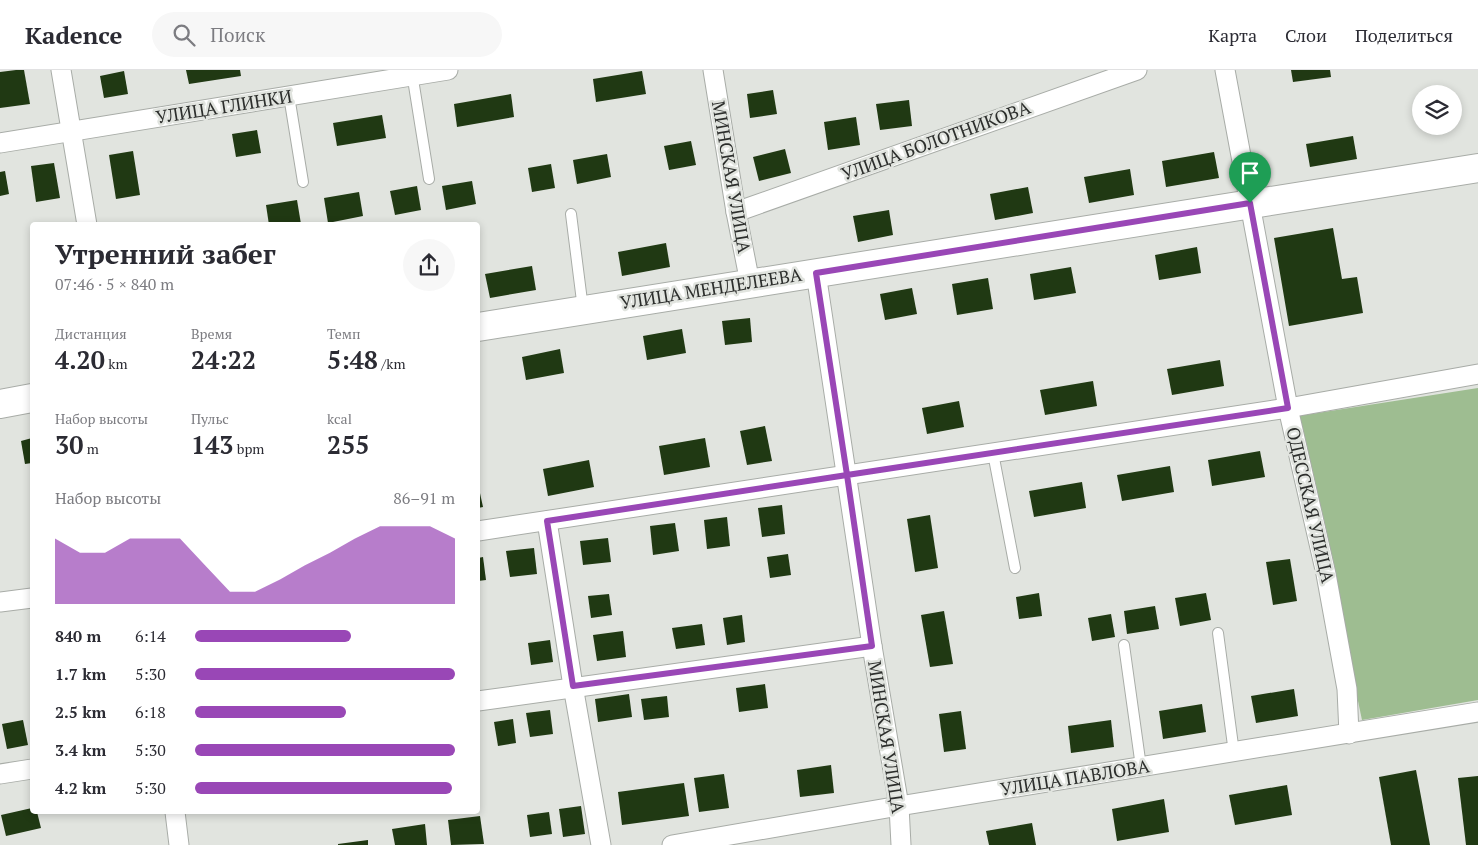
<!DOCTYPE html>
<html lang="ru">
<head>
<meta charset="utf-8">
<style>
  body { margin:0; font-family:"PT Serif",serif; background:#f7f7f7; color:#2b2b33; height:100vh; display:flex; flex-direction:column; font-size:19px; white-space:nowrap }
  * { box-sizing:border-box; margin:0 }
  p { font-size:16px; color:#7c7c81 }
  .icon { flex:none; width:28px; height:28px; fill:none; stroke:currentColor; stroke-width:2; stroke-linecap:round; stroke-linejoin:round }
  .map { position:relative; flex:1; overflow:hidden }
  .side { position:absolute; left:30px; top:152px; width:450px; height:592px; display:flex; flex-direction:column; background:#fff; border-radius:5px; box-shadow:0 2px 8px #0003 }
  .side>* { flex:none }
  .tools { position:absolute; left:1412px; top:15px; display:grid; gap:10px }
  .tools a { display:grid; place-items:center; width:50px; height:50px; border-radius:50%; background:#fff; box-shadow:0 2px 8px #0003; font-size:25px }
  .pin { position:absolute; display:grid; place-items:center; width:42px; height:42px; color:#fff; margin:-51px -21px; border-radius:50% 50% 50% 0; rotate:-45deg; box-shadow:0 0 5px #0007 }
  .pin .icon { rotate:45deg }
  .round { display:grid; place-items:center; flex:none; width:52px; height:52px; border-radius:26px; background:#f7f7f7 }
  .headline { display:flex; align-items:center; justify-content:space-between; height:85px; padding:0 25px }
  h1 { font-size:28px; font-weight:700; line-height:38px }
  .metrics { display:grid; grid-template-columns:repeat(3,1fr); gap:8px; height:85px; padding:5px 25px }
  .metrics div { display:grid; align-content:center }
  .metrics b { font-size:25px; font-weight:700 }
  .metrics small { font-size:14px; font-weight:400 }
  .metrics p { font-size:14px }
  .chart { height:140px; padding:10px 25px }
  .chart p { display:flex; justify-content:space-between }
  .chart svg { width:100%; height:90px; margin-top:5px; fill:#9947b6; opacity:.7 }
  ul { padding:0 25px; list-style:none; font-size:16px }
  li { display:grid; grid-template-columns:80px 60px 1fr; align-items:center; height:38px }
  li i { height:12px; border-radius:6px; background:#9947b6 }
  header { display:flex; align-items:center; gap:30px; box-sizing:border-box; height:70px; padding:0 25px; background:#fff; border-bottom:1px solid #e1e1e2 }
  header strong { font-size:24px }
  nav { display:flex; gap:28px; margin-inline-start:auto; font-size:18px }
  .search { width:350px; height:45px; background:#f7f7f7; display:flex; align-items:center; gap:12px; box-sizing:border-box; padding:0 18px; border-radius:28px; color:#7c7c81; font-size:19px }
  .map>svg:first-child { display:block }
</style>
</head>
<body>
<header>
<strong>Kadence</strong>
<div class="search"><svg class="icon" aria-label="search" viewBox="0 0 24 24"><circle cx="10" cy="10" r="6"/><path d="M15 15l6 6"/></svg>Поиск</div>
<nav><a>Карта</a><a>Слои</a><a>Поделиться</a></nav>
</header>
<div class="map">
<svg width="1478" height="775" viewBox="0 0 1478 775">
  <rect width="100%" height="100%" fill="#e1e4df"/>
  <path fill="#9ebd91" d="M1478 318V630L1362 650 1298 346Z"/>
  <g fill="#203913">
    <path d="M16 0H24L30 34 0 38V2Z"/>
    <path d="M186 0H240L241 6 189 14Z"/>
    <path d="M1291 0H1330L1331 7 1293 12Z"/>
    <path d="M124 1 128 24 104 28 100 6Z"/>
    <path d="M642 1 646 24 596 32 593 9Z"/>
    <path d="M773 20 777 44 750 48 747 24Z"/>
    <path d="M511 24 514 47 457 57 454 34Z"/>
    <path d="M909 30 912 56 880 60 876 34Z"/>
    <path d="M382 45 386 68 337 76 333 53Z"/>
    <path d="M856 47 860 75 828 80 824 52Z"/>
    <path d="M257 60 261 83 236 87 232 64Z"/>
    <path d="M1353 66 1357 89 1310 97 1306 74Z"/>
    <path d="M691 71 696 95 669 100 664 76Z"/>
    <path d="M785 79 791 103 759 111 753 87Z"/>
    <path d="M133 81 140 125 116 129 109 85Z"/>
    <path d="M1214 82 1219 108 1166 117 1162 91Z"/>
    <path d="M607 84 611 107 577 114 573 90Z"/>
    <path d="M54 93 60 128 36 132 31 96Z"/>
    <path d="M551 94 555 118 532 122 528 98Z"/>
    <path d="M1130 99 1134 125 1089 133 1084 107Z"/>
    <path d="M5 101 9 124 0 126V102Z"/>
    <path d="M472 111 476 134 446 140 442 116Z"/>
    <path d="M417 116 421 140 395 145 390 121Z"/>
    <path d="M1028 117 1033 143 995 150 990 124Z"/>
    <path d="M359 122 363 146 328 153 324 128Z"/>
    <path d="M297 130 301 154 269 155 266 135Z"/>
    <path d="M889 140 893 165 858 172 853 146Z"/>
    <path d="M1333 158 1342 209 1357 207 1363 243 1289 256 1274 168Z"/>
    <path d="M666 173 670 197 622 206 618 182Z"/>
    <path d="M1197 177 1201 203 1159 210 1155 185Z"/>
    <path d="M532 196 536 220 490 228 485 204Z"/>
    <path d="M1071 197 1076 223 1034 230 1030 204Z"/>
    <path d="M988 208 993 239 957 245 952 214Z"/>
    <path d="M912 218 917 244 885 250 880 224Z"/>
    <path d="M750 248 752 272 725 275 722 251Z"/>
    <path d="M682 259 686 283 647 290 643 266Z"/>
    <path d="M560 279 564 303 526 310 522 287Z"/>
    <path d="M1220 290 1224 316 1172 325 1167 299Z"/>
    <path d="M1093 311 1097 336 1045 345 1040 320Z"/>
    <path d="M959 331 964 357 927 364 922 338Z"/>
    <path d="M765 356 772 391 747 395 740 361Z"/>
    <path d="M32 368V393L25 394 21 371Z"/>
    <path d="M705 368 710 397 664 405 659 376Z"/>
    <path d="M1260 381 1265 407 1212 416 1208 390Z"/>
    <path d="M589 390 594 417 548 426 543 399Z"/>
    <path d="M1170 396 1174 422 1122 431 1117 405Z"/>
    <path d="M1082 412 1086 438 1034 447 1029 421Z"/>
    <path d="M478 414 483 437 478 438Z"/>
    <path d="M782 435 785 464 762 467 758 438Z"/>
    <path d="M930 445 938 498 915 502 907 449Z"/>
    <path d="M727 447 730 476 707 479 704 450Z"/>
    <path d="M675 453 679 481 653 485 650 456Z"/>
    <path d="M608 468 611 492 583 495 580 471Z"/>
    <path d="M534 478 537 504 510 507 506 481Z"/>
    <path d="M788 484 791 505 770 508 767 487Z"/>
    <path d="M483 487 486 510 478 511V488Z"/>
    <path d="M1290 489 1297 531 1273 535 1266 492Z"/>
    <path d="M1039 523 1042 546 1019 549 1016 527Z"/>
    <path d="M1206 523 1211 550 1180 556 1175 528Z"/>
    <path d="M609 524 612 545 591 548 588 526Z"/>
    <path d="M1155 536 1159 559 1127 564 1124 541Z"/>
    <path d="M944 541 953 594 930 597 921 545Z"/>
    <path d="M1111 544 1115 567 1092 571 1088 548Z"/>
    <path d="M742 545 745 572 727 575 723 548Z"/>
    <path d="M702 554 705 575 676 579 672 558Z"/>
    <path d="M623 561 626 587 597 591 593 565Z"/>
    <path d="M550 570 553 592 531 595 528 573Z"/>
    <path d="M765 614 768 638 739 642 736 618Z"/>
    <path d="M1294 619 1298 646 1256 653 1251 626Z"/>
    <path d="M629 624 632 647 598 652 595 629Z"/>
    <path d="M667 626 669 647 644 650 641 629Z"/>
    <path d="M1202 634 1206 662 1163 669 1159 641Z"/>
    <path d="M550 640 553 664 530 667 526 643Z"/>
    <path d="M961 641 966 679 944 682 939 644Z"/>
    <path d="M513 649 516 673 498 676 494 652Z"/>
    <path d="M23 650 28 675 7 679 2 654Z"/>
    <path d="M1111 650 1114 677 1071 683 1068 656Z"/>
    <path d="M831 695 834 723 800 727 797 700Z"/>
    <path d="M1416 700 1430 775H1391L1379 707Z"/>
    <path d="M724 704 729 738 699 742 694 708Z"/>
    <path d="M1478 706V775H1466L1458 708Z"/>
    <path d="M684 713 689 746 622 755 618 722Z"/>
    <path d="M1287 715 1292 745 1235 755 1229 725Z"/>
    <path d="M1164 729 1169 762 1117 771 1112 739Z"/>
    <path d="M581 736 585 764 563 767 559 739Z"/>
    <path d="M32 738V742H37L41 758 6 766 1 745Z"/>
    <path d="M549 742 552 764 530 767 527 745Z"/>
    <path d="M480 746 484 774 451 775 448 750Z"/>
    <path d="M1032 753 1036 775H989L986 761Z"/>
    <path d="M425 754 427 775H395L392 759Z"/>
    <path d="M368 770V775H338V774Z"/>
  </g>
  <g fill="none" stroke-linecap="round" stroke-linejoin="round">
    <defs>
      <g id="lane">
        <path d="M412 3 429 109"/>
        <path d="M289 26 303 112"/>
        <path d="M571 144 583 239"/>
        <path d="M993 383 1015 498"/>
        <path d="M1218 563 1234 683"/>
        <path d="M1124 575 1141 697"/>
      </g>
      <g id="street">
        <path d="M61 0 87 155"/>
        <path d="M713 0 736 142 750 213"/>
        <path d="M1225 0 1288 338 1326 504 1347 619 1349 664"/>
        <path d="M0 73 448 0"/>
        <path d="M736 142 1137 0"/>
        <path d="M816 203 872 576 899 736 901 775"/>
        <path d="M547 451 573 616 601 775"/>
        <path d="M478 461 1288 338 1478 304"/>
        <path d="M0 532 32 528"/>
        <path d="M478 631 872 576"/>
        <path d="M0 704 32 699"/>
        <path d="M175 742 179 775"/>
        <path d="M672 775 899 736 1478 642"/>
      </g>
      <g id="secondary">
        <path d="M478 257 1478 98"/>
        <path d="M0 334 32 328"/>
      </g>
    </defs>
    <use href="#lane" stroke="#a8aca7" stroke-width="12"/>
    <use href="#street" stroke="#a8aca7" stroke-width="21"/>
    <use href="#secondary" stroke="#a8aca7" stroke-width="30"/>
    <use href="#lane" stroke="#fff" stroke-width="10"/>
    <use href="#street" stroke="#fff" stroke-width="19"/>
    <use href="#secondary" stroke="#fff" stroke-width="28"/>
  </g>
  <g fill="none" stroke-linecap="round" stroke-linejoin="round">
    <defs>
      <path id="route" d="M1250 133 816 203 847 405 547 451 573 616 872 576 847 405 1288 338 1250 133"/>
    </defs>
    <use href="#route" stroke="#fff" stroke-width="10"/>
    <use href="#route" stroke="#9947b6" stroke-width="6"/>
  </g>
  <g text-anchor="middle" stroke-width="5" stroke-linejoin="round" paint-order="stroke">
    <g font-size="18" fill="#2c2e2c" stroke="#e1e4df">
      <text transform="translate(224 37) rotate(-9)" y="6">УЛИЦА ГЛИНКИ</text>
      <text transform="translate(936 71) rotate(-20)" y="6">УЛИЦА БОЛОТНИКОВА</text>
      <text transform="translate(731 107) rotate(80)" y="6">МИНСКАЯ УЛИЦА</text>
      <text transform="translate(711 219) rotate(-9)" y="6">УЛИЦА МЕНДЕЛЕЕВА</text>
      <text transform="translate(1310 435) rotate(77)" y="6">ОДЕССКАЯ УЛИЦА</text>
      <text transform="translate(886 667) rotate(81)" y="6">МИНСКАЯ УЛИЦА</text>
      <text transform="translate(1075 708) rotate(-9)" y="6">УЛИЦА ПАВЛОВА</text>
    </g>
  </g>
</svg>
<div class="tools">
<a><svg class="icon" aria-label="layers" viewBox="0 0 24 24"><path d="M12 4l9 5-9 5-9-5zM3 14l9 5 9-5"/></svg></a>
</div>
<div class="pin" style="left:1250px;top:133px;background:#1e9e55"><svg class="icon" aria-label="arrive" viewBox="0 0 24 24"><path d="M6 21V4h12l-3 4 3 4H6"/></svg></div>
<section class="side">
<div class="headline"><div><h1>Утренний забег</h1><p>07:46 · 5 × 840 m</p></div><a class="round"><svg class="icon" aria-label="share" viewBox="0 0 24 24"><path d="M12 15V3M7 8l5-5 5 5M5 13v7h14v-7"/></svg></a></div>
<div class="metrics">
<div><p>Дистанция</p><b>4.20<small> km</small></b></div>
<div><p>Время</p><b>24:22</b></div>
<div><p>Темп</p><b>5:48<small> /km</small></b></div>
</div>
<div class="metrics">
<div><p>Набор высоты</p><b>30<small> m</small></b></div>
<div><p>Пульс</p><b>143<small> bpm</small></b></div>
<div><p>kcal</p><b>255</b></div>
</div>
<div class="chart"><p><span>Набор высоты</span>86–91 m</p>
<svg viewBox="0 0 160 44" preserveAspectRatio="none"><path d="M0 44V12L10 19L20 19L30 12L40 12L50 12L60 25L70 38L80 38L90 32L100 25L110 19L120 12L130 6L140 6L150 6L160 12V44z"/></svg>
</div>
<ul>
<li><b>840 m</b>6:14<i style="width:60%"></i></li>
<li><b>1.7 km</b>5:30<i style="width:100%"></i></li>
<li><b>2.5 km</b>6:18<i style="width:58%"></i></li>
<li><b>3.4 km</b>5:30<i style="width:100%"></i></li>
<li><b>4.2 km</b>5:30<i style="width:99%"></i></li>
</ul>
</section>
</div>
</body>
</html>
